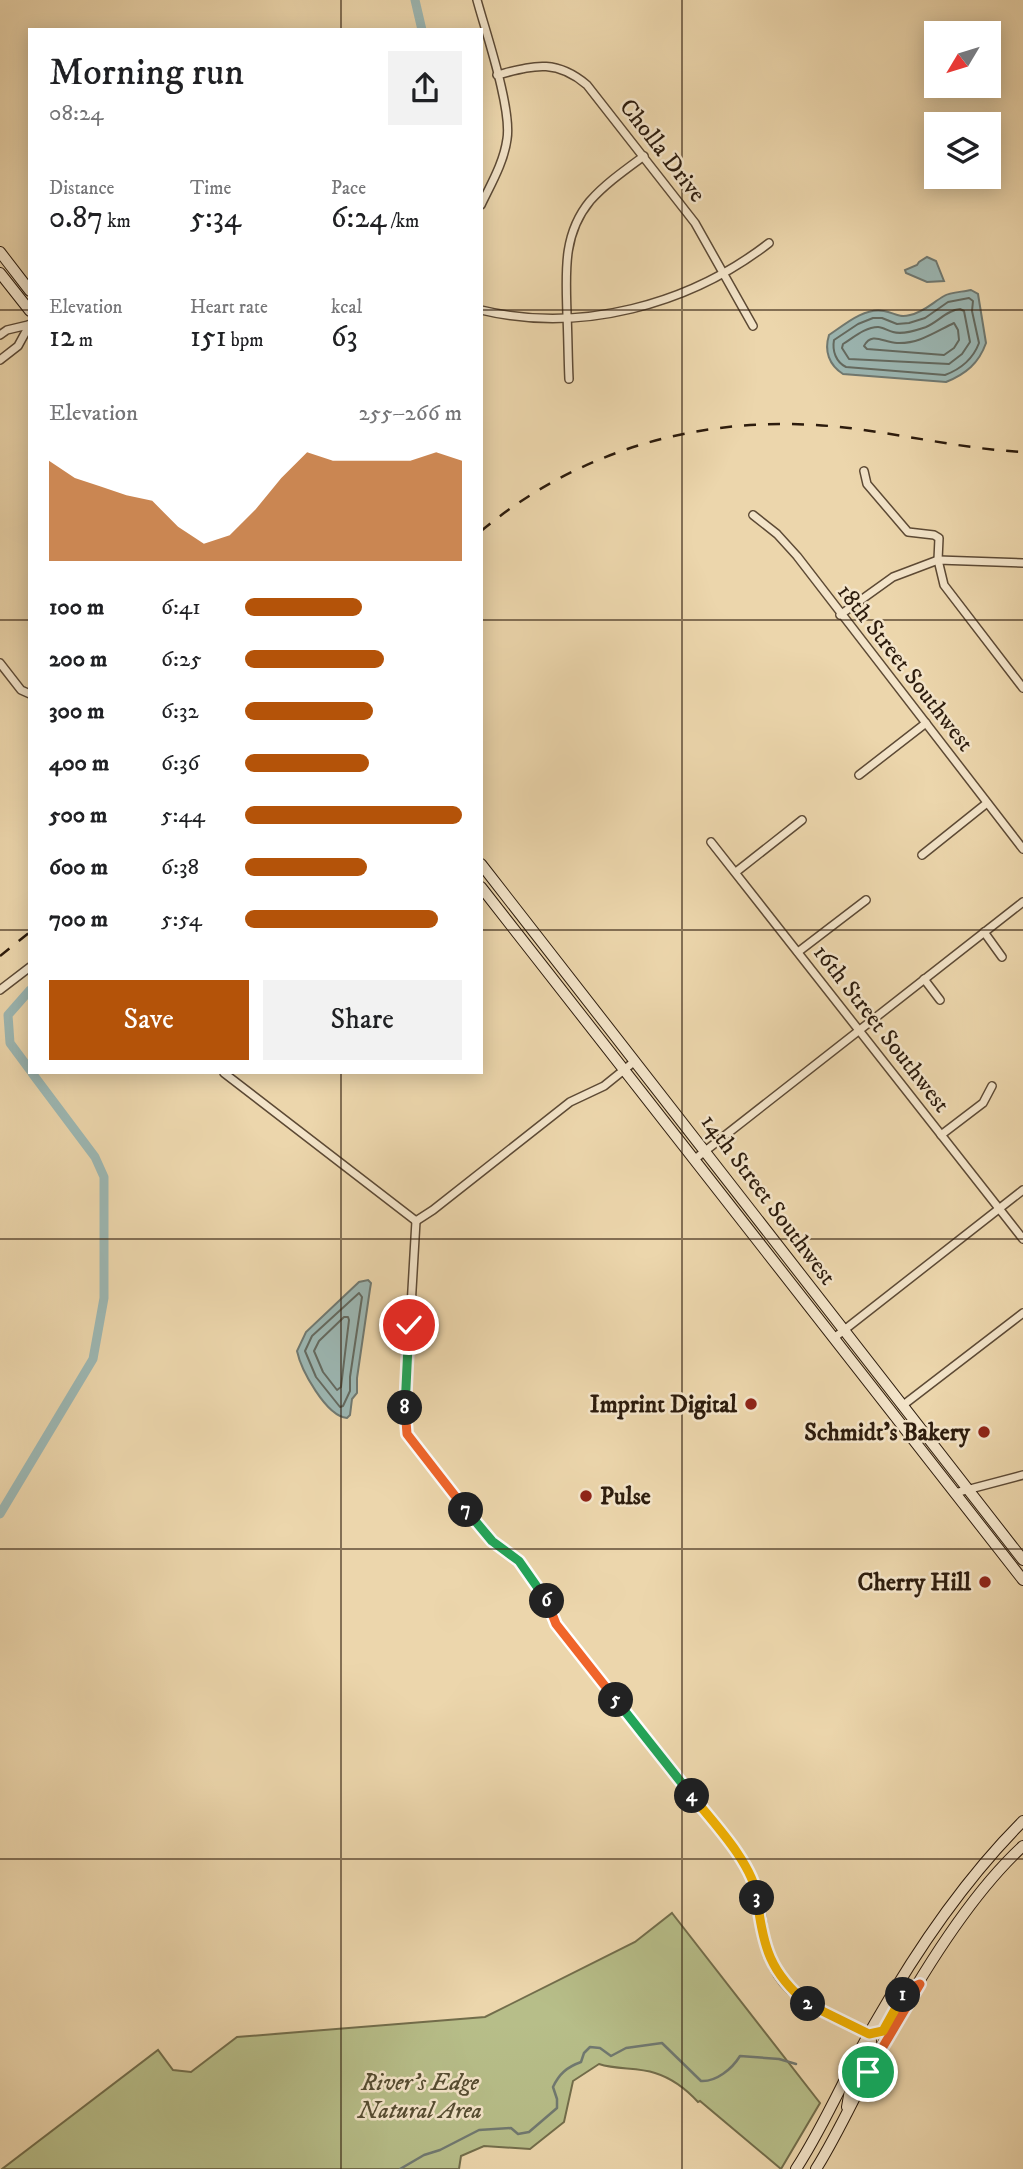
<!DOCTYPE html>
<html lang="en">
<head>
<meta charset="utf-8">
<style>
  body { margin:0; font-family:"IM FELL DW Pica",serif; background:#f2f2f2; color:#202124; height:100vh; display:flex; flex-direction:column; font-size:26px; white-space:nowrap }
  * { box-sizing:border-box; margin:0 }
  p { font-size:23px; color:#757577 }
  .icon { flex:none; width:38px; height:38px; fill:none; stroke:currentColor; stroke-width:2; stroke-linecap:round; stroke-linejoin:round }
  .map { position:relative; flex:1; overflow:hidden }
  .details { position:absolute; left:28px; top:28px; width:455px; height:1046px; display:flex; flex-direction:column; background:#fff; border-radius:0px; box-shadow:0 4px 18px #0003 }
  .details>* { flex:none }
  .needle { width:46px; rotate:232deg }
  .tools { position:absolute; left:924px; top:21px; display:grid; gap:14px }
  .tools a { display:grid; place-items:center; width:77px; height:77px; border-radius:0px; background:#fff; box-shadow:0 4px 18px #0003; font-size:35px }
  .pin { position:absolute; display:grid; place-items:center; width:60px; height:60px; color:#fff; margin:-30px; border:4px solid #fff; border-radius:50%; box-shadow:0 2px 7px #0007 }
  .km { position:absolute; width:35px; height:35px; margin:-18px; border-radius:50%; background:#222; color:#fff; font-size:19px; line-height:35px; text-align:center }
  .round { display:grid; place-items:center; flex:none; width:74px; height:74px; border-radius:0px; background:#f2f2f2 }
  .headline { display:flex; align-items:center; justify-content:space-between; height:119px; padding:0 21px }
  h1 { font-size:38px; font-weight:600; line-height:52px }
  .metrics { display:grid; grid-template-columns:repeat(3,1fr); gap:10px; height:119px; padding:7px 21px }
  .metrics div { display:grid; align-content:center }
  .metrics b { font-size:30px; font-weight:600 }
  .metrics small { font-size:19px; font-weight:400 }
  .metrics p { font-size:19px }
  .chart { height:196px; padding:14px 21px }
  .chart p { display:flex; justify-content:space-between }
  .chart svg { width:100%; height:126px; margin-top:7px; fill:#b45309; opacity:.7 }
  .action { display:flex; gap:14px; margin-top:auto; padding:14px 21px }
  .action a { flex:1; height:80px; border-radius:0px; background:#b45309; color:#fff; font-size:28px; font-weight:600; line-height:80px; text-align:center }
  .action a+a { background:#f2f2f2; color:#202124 }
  ul { padding:0 21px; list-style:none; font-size:23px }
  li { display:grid; grid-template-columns:112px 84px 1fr; align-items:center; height:52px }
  li i { height:18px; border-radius:9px; background:#b45309 }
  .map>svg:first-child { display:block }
</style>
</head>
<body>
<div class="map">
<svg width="1023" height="2169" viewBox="0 0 1023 2169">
  <rect width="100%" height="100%" fill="#ecd6ac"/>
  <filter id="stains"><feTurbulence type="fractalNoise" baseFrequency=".00286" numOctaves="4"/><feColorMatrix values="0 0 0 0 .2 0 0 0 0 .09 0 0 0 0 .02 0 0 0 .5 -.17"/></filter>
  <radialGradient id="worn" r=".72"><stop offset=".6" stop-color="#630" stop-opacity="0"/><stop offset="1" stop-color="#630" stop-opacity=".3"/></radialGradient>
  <path fill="#b7be89" stroke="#726d4b" stroke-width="2" d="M672 1913 820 2103 781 2169 700 2101 698 2102C687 2090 671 2078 655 2073 637 2067 617 2070 599 2064L573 2081 564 2122 530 2149 484 2146 461 2156 459 2169H2L158 2050 173 2070 191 2072 237 2037 485 2017 635 1942Z"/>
  <g fill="#9cb7b3" stroke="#707971" stroke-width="2">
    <path d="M927 257 936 261 944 281 927 282 906 273 905 270 917 265 919 262Z"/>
    <path d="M971 290 978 294 986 343C979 363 966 374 946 382L843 374C829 365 824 351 829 335 844 325 864 307 884 311 895 313 898 318 910 315 924 312 932 303 944 296 950 292 963 292 971 290Z"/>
    <path d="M368 1280 371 1283 370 1289 357 1378V1393L352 1399 350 1415 347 1418C326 1416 301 1370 297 1351L306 1332 359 1282Z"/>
  </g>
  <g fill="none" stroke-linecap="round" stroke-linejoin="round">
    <g stroke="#646a60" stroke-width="2">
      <path d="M969 298 973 301 972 311 979 343C973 359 961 369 945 375L846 367C836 362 832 351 834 340L858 324 873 318H882L897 324 909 323 925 318 948 302Z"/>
      <path d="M960 309 964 311 970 342 962 354 949 364 849 359 842 348 843 344C853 338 865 327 878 327 883 327 888 331 893 332 903 335 917 330 926 327 938 322 947 310 960 309Z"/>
      <path d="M954 323 958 330 959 340 954 348 944 355 867 349 864 346C872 331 884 343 897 343 919 344 935 332 954 323Z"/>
      <path d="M359 1293 362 1297 350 1377V1391L343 1406 340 1407 316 1377 305 1351 312 1336Z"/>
      <path d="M344 1317H348L349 1320 341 1387 337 1390 323 1372 314 1351 319 1341Z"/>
    </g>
    <path stroke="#707971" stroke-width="2.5" d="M400 2169 424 2155 440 2150 479 2130 511 2128 518 2134 529 2132 557 2108V2099L553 2087C559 2074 567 2067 581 2062L584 2053 590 2047 600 2048 611 2056 626 2048 662 2043 701 2081C716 2082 732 2069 740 2056L779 2059 796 2064"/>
    <g stroke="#9cb7b3" stroke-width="9">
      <path d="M415 0 422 30"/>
      <path d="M30 990 8 1015 10 1043 30 1070"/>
      <path d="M0 1514 93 1359 104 1298V1177L95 1157 32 1073"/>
    </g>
    <defs>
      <g id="minor">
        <path d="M477 0C486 33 512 109 507 139 504 162 491 184 481 205"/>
        <path d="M497 75C533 66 555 58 587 85L695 223 753 326"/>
        <path d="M481 310C580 334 689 305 769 243"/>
        <path d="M0 335 7 330 28 325"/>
        <path d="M0 360 18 346 30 324"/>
        <path d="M569 379C568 358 568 336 567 315 566 274 562 235 590 201 605 184 625 170 644 156"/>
        <path d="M864 471 867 484 908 532 934 535 939 538 938 560 944 585 1023 688"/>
        <path d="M753 515 777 534 797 556 1023 849"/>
        <path d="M840 615 893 577 938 560 1023 563"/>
        <path d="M0 663 21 690 30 694"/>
        <path d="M859 775 926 723"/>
        <path d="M711 842 1023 1239"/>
        <path d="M922 855 987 803"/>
        <path d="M736 872 802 820"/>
        <path d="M984 932 1002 957"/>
        <path d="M798 952 866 900"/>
        <path d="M924 979 940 1000"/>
        <path d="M0 990 30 967"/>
        <path d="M224 1073 416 1221"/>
        <path d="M941 1135 983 1103 992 1086"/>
        <path d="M695 1159 1023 902"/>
        <path d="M416 1221 405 1410 407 1434 416 1447 492 1541 519 1561 545 1596 556 1624 730 1844C739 1858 751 1873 756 1890 767 1926 759 1960 790 1990 812 2011 842 2022 869 2034"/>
        <path d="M416 1221 433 1210 570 1102 604 1086 635 1061"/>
        <path d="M834 1338 1023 1190"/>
        <path d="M902 1406 1023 1313"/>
        <path d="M955 1493 1023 1475"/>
      </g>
      <g id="secondary">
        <path d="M0 252 30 291"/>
        <path d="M0 273 30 311"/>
        <path d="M481 864 1023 1560"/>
        <path d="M481 887 1023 1580"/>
        <path d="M869 2034 883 2031 906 1990 918 1985"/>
        <path d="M847 2107 850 2090 872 2049 870 2034"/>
        <path d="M796 2169C826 2123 847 2071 875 2023 916 1951 964 1880 1023 1821"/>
        <path d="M816 2169C836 2137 851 2104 869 2070 907 1998 963 1901 1023 1846"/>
      </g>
    </defs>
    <use href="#minor" stroke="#5d4a35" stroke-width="10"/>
    <use href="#secondary" stroke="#2d1c0d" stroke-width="12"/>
    <use href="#minor" stroke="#f3e4c9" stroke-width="7"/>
    <use href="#secondary" stroke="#f3e4c9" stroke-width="10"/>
    <g stroke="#2d1c0d" stroke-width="2.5" stroke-dasharray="12 12" stroke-linecap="butt">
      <path d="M481 531C586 444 715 412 849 428 907 435 964 449 1023 452"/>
      <path d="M0 956 30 932"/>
    </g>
  </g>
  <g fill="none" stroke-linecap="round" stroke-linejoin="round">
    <defs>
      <path id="split-1" d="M868 2072 920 1984 906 1990 903 1995"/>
      <path id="split-2" d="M808 2004 869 2034 883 2031 903 1995"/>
      <path id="split-3" d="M757 1898C763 1947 770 1973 808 2004"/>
      <path id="split-4" d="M692 1796C713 1822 754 1865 757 1898"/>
      <path id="split-5" d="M616 1700 692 1796"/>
      <path id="split-6" d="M547 1601 556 1624 616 1700"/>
      <path id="split-7" d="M466 1510 492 1541 519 1561 547 1601"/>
      <path id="split-8" d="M405 1408 407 1434 466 1510"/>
      <path id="split-9" d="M405 1408 409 1325"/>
    </defs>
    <use href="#split-1" stroke="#fff" stroke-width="14"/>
    <use href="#split-2" stroke="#fff" stroke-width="14"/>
    <use href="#split-3" stroke="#fff" stroke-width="14"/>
    <use href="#split-4" stroke="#fff" stroke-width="14"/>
    <use href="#split-5" stroke="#fff" stroke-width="14"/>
    <use href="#split-6" stroke="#fff" stroke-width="14"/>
    <use href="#split-7" stroke="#fff" stroke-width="14"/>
    <use href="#split-8" stroke="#fff" stroke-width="14"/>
    <use href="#split-9" stroke="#fff" stroke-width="14"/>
    <use href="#split-1" stroke="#f0652b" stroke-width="9"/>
    <use href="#split-2" stroke="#f5b400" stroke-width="9"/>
    <use href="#split-3" stroke="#f5b400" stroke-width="9"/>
    <use href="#split-4" stroke="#f5b400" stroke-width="9"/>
    <use href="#split-5" stroke="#22a559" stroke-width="9"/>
    <use href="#split-6" stroke="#f0652b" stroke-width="9"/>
    <use href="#split-7" stroke="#22a559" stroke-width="9"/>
    <use href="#split-8" stroke="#f0652b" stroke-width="9"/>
    <use href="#split-9" stroke="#22a559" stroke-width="9"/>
  </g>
  <path fill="none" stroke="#2d1c0d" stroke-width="2" stroke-opacity="0.55" d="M341 0V30M682 0V2169M0 310H30M481 310H1023M0 620H30M481 620H1023M0 930H30M481 930H1023M341 1073V2169M0 1239H1023M0 1549H1023M0 1859H1023"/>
  <g fill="#8f2418" stroke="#f3e4c9" stroke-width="2.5">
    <circle cx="751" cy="1404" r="7"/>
    <circle cx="984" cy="1432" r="7"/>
    <circle cx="586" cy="1496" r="7"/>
    <circle cx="985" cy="1582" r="7"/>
  </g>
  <g text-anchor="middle" stroke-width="5" stroke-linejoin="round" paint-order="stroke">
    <g font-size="24" fill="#2d1c0d" stroke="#f3e4c9">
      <text transform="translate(663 150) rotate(52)" y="8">Cholla Drive</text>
      <text transform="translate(906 667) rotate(52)" y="8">18th Street Southwest</text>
      <text transform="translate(882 1028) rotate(52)" y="8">16th Street Southwest</text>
      <text transform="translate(769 1199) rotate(53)" y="8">14th Street Southwest</text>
    </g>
    <g font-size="24" font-weight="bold" fill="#2d1c0d" stroke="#f3e4c9" text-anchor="end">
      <text x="737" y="1412">Imprint Digital</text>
      <text x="970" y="1440">Schmidt's Bakery</text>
      <text x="600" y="1504" text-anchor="start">Pulse</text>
      <text x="971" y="1590">Cherry Hill</text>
    </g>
    <g font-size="24" font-style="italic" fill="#564d32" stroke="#f3e4c9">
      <text x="420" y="2090">River's Edge<tspan x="420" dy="28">Natural Area</tspan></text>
    </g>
  </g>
  <rect width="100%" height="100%" filter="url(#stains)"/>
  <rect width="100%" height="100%" fill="url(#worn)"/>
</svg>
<div class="tools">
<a><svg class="needle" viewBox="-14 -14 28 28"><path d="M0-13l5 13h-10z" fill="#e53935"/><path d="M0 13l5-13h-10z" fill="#757577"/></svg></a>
<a><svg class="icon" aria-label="layers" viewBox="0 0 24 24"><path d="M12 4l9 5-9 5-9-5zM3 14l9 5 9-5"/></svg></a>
</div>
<div class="pin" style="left:868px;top:2072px;background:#1e9e55"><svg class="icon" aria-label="arrive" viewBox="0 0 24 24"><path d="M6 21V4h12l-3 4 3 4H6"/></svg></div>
<div class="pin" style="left:409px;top:1325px;background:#d93025"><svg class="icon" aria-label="check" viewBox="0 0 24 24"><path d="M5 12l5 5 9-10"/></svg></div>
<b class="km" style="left:903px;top:1995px">1</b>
<b class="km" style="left:808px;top:2004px">2</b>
<b class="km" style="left:757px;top:1898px">3</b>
<b class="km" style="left:692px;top:1796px">4</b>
<b class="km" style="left:616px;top:1700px">5</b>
<b class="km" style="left:547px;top:1601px">6</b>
<b class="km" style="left:466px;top:1510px">7</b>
<b class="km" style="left:405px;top:1408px">8</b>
<section class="details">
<div class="headline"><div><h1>Morning run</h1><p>08:24</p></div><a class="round"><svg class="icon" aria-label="share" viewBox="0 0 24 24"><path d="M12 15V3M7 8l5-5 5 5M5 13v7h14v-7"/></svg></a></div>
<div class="metrics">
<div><p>Distance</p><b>0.87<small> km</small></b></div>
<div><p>Time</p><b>5:34</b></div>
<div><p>Pace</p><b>6:24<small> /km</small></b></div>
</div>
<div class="metrics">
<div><p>Elevation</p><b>12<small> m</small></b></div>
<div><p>Heart rate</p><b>151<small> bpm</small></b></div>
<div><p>kcal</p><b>63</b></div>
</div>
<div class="chart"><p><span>Elevation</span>255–266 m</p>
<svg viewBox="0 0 160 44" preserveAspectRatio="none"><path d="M0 44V9L10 15L20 18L30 21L40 23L50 32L60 38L70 35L80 26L90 15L100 6L110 9L120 9L130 9L140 9L150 6L160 9V44z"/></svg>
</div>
<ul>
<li><b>100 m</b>6:41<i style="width:54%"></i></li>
<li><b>200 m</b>6:25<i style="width:64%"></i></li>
<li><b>300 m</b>6:32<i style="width:59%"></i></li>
<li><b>400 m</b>6:36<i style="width:57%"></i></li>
<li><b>500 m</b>5:44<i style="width:100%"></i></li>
<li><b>600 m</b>6:38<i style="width:56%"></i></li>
<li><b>700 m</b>5:54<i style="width:89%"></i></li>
</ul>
<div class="action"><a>Save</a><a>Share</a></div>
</section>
</div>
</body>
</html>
